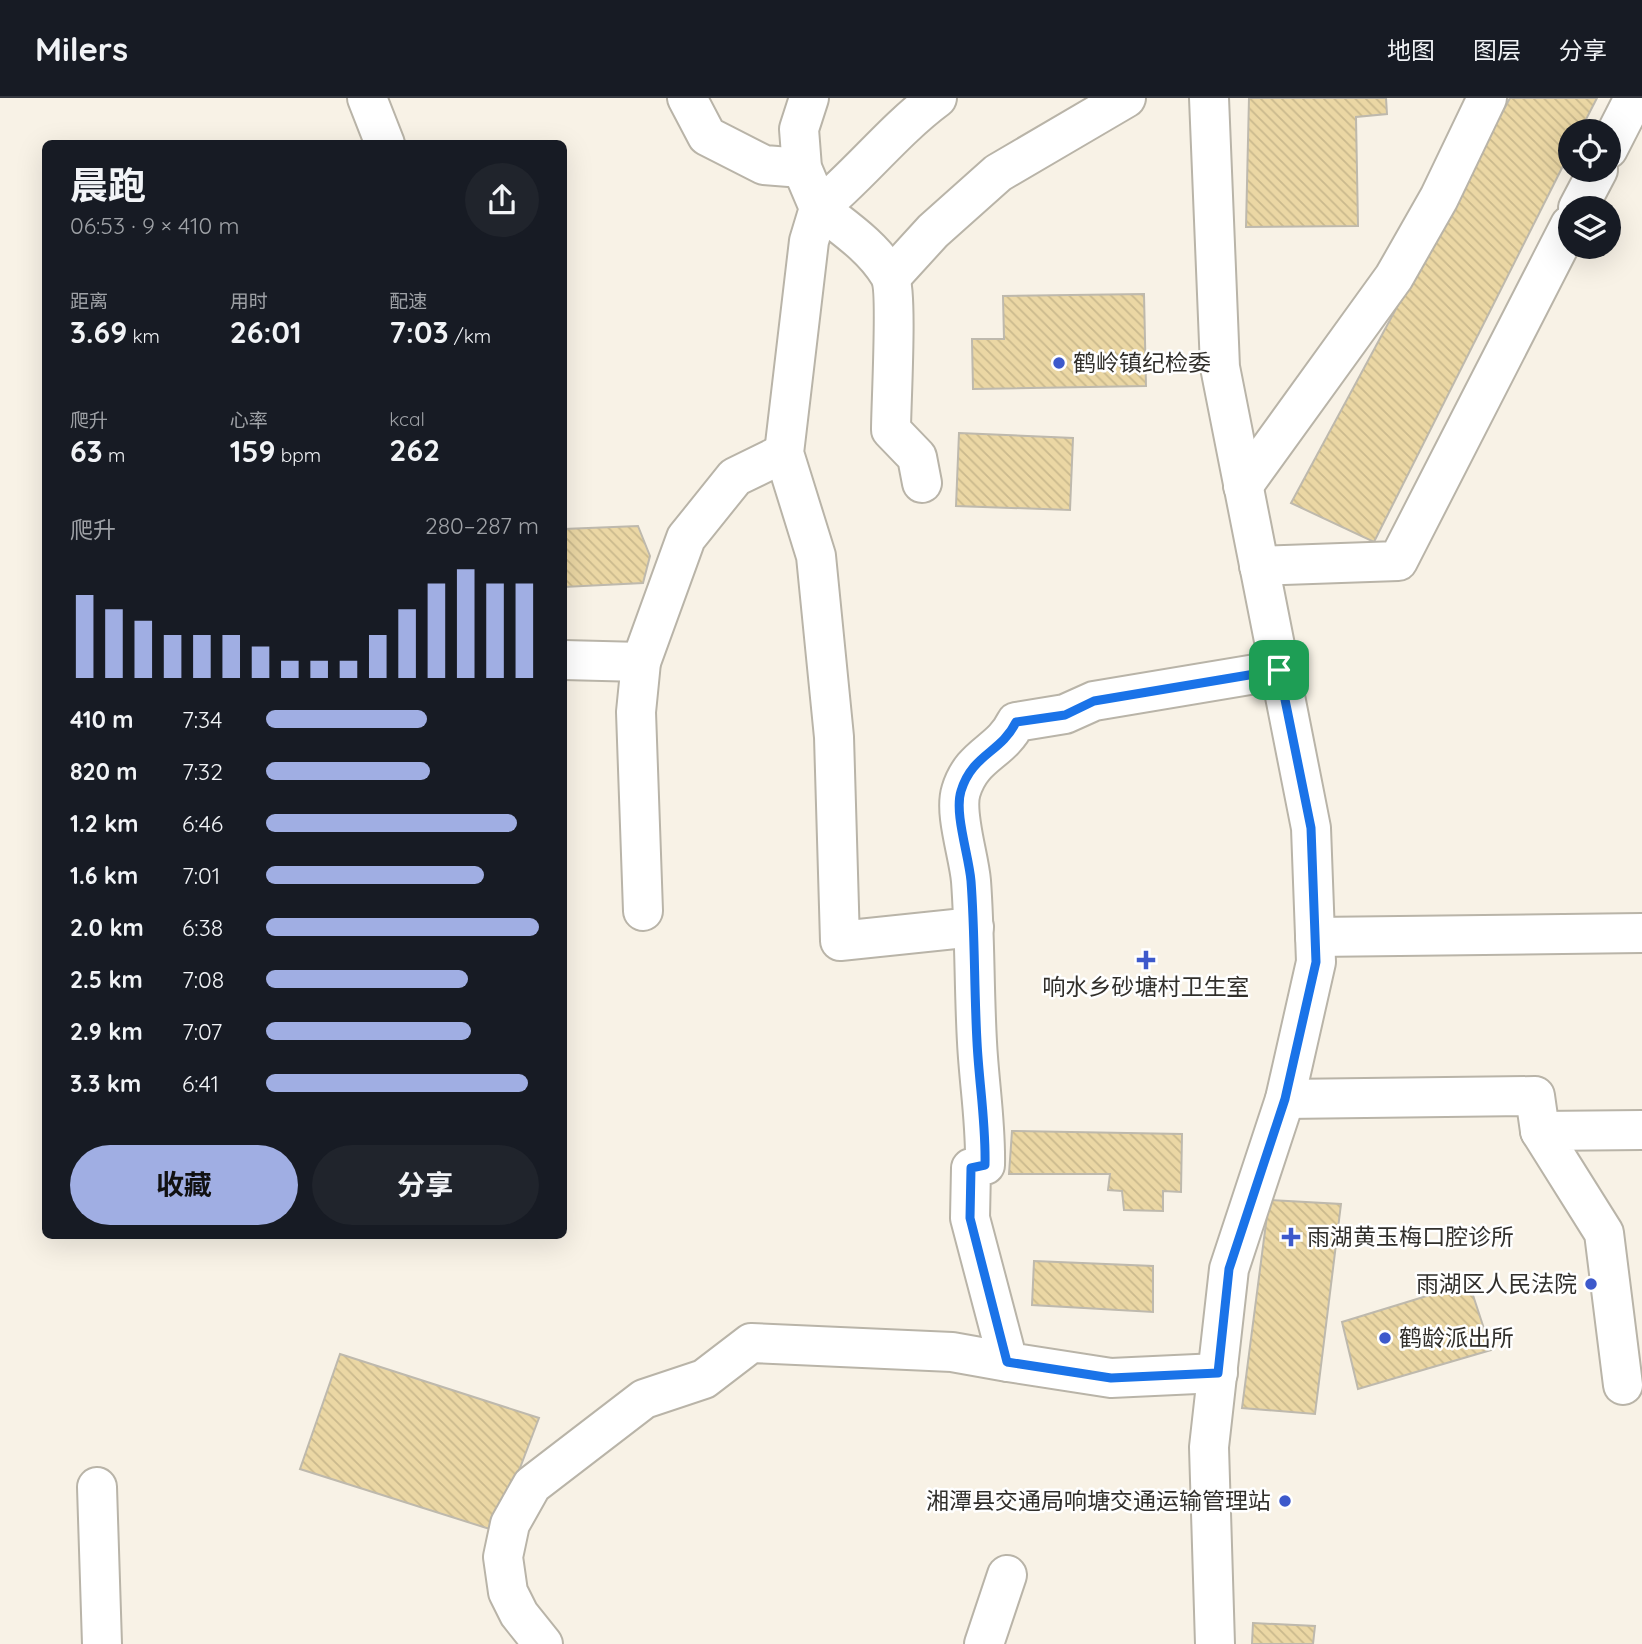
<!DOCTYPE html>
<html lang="zh">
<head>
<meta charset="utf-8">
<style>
  body { margin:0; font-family:Quicksand,"Noto Sans SC",sans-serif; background:#20242c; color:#f1f3f6; height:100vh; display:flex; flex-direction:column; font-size:26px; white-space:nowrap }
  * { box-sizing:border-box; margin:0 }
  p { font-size:23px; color:#9ea1a6 }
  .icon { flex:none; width:38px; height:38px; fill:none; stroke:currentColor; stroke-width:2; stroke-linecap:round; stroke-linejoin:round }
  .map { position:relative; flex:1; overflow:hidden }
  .sheet { position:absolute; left:42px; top:42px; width:525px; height:1099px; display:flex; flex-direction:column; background:#171b24; border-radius:10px; box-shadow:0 7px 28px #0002 }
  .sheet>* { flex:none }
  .buttons { position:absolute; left:1558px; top:21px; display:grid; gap:14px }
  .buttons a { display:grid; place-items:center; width:63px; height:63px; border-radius:50%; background:#171b24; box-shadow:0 7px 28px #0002; font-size:35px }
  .pin { position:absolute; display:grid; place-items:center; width:60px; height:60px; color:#fff; margin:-30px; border-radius:14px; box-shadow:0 4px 10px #0006 }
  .round { display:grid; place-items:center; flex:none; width:74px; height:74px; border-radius:37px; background:#20242c }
  .summary { display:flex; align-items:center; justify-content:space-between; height:119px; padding:0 28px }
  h1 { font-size:38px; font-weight:700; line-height:52px }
  .stats { display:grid; grid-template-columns:repeat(3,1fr); gap:10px; height:119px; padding:7px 28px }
  .stats div { display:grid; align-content:center }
  .stats b { font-size:30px; font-weight:700 }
  .stats small { font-size:19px; font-weight:400 }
  .stats p { font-size:19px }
  .chart { height:196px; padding:14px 28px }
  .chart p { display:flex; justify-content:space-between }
  .chart svg { width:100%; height:126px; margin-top:7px; stroke:#a0aee3; stroke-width:6 }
  .button { display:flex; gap:14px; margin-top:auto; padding:14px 28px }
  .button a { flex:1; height:80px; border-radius:42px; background:#a0aee3; color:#111; font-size:28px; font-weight:700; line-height:80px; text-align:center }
  .button a+a { background:#20242c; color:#f1f3f6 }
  ul { padding:0 28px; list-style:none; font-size:23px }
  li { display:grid; grid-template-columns:112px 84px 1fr; align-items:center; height:52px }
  li i { height:18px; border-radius:9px; background:#a0aee3 }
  header { display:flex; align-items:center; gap:42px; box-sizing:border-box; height:98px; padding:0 35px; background:#171b24; border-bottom:2px solid #363941 }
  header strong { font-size:33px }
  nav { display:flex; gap:38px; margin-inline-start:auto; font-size:24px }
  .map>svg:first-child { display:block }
</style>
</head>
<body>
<header>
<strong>Milers</strong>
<nav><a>地图</a><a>图层</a><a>分享</a></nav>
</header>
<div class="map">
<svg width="1642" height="1546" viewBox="0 0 1642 1546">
  <defs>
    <pattern id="building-back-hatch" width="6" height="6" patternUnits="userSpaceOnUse" patternTransform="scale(1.75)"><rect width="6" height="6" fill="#ebd7a4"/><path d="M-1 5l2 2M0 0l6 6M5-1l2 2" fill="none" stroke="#cab98d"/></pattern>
  </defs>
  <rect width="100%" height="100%" fill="#f8f2e6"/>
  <g fill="url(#building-back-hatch)" stroke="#beb9ad" stroke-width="2">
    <path d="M1249 0H1386L1387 16 1356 19 1358 128 1246 129Z"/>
    <path d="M1510 0H1597L1580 33H1570V54L1374 444 1291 405Z"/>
    <path d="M1144 196 1146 288 973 291 972 241H1004L1003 198Z"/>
    <path d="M959 335 1073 340 1070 412 956 408Z"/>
    <path d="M638 428 650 458 643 485 564 489V431Z"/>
    <path d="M1012 1033 1182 1036 1181 1094 1163 1093V1113L1124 1112 1122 1093 1108 1092 1110 1076H1009Z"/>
    <path d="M1269 1102 1341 1106 1315 1316 1242 1310Z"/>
    <path d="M1034 1163 1153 1168V1214L1032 1207Z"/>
    <path d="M1469 1185 1491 1252 1358 1291 1342 1224Z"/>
    <path d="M340 1256 539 1320 496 1433 300 1371Z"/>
    <path d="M1253 1525 1315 1528 1313 1546H1252Z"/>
  </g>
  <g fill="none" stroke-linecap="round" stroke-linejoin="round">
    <defs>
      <g id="minor">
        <path d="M367 0 385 46"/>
        <path d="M687 0 707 38 764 67 802 70"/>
        <path d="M809 0 799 31 802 70 819 110 809 143 784 355 816 458 834 639 840 843 974 829"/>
        <path d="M1209 0 1220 269 1311 730 1316 864 1285 1001 1229 1171 1209 1349 1215 1546"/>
        <path d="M1608 51 1634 0"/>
        <path d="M1578 110 1598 72"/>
        <path d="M891 179 933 133 998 75 1126 0"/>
        <path d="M922 385 917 359 891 332C891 306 898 191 889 176 872 148 844 130 819 110 860 76 894 32 937 0"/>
        <path d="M1243 388 1394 179 1439 100 1487 0"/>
        <path d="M1259 468 1398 463 1570 127"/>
        <path d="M564 562 641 564"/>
        <path d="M643 813 636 614 641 564 686 440 735 379 784 355"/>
        <path d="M1315 839 1642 835"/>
        <path d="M1285 1001 1535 998 1540 1033"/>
        <path d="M1218 1275 1111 1280 1008 1264 970 1120 971 1070 985 1067C986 1025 979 985 977 944 974 890 975 837 971 783 969 758 954 715 961 693 972 656 1001 655 1016 624L1065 616 1094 603 1279 572"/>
        <path d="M1623 1287 1604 1135 1540 1033 1642 1032"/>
        <path d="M97 1389 102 1546"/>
        <path d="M543 1546 519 1516 508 1494 503 1459 510 1426 532 1387 644 1301 704 1281 751 1245 952 1254 1008 1264"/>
        <path d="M984 1546 1007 1477"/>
      </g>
    </defs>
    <use href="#minor" stroke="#b9b4a8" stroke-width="42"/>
    <use href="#minor" stroke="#fff" stroke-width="38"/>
  </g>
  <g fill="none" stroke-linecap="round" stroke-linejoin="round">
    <defs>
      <path id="route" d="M1279 572 1311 730 1316 864 1285 1001 1229 1171 1218 1275 1111 1280 1007 1264 970 1120 971 1070 985 1067C986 1025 979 985 977 944 974 890 975 836 971 783 969 758 954 715 961 693 972 656 1001 655 1016 624L1065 617 1094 603Z"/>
    </defs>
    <use href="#route" stroke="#fff" stroke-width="14"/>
    <use href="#route" stroke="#1a73e8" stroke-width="9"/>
  </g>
  <g fill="#3d59cb" stroke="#fff" stroke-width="2.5">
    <circle cx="1059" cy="265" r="7"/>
    <path d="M1142.5 851.5h7v7h7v7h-7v7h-7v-7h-7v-7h7z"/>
    <path d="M1287.5 1128.5h7v7h7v7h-7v7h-7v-7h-7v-7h7z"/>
    <circle cx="1591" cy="1186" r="7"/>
    <circle cx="1385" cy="1240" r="7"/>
    <circle cx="1285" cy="1403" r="7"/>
  </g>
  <g text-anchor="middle" stroke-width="5" stroke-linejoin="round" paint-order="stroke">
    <g font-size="23" fill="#312f2b" stroke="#fff" text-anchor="start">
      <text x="1073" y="273">鹤岭镇纪检委</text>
      <text x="1146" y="897" text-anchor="middle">响水乡砂塘村卫生室</text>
      <text x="1307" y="1147">雨湖黄玉梅口腔诊所</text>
      <text x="1577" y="1194" text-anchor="end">雨湖区人民法院</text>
      <text x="1399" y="1248">鹤龄派出所</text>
      <text x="1271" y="1411" text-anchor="end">湘潭县交通局响塘交通运输管理站</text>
    </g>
  </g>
</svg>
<div class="buttons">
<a><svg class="icon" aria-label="locate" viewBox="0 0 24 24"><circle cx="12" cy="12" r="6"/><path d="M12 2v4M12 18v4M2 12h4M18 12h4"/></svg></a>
<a><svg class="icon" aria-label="layers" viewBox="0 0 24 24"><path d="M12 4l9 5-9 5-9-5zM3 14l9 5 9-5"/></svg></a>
</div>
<div class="pin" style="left:1279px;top:572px;background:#1e9e55"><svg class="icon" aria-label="arrive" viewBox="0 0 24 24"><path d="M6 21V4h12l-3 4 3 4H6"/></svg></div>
<section class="sheet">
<div class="summary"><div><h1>晨跑</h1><p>06:53 · 9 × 410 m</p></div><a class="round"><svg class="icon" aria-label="share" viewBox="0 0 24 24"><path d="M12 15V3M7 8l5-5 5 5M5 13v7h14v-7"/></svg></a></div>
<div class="stats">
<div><p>距离</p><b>3.69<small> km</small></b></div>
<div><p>用时</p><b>26:01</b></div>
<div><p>配速</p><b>7:03<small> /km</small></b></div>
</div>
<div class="stats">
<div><p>爬升</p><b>63<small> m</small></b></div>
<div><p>心率</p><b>159<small> bpm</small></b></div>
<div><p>kcal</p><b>262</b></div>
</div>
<div class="chart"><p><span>爬升</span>280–287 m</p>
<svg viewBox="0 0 160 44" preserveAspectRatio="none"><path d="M5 44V15M15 44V20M25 44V24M35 44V29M45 44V29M55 44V29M65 44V33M75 44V38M85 44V38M95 44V38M105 44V29M115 44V20M125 44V11M135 44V6M145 44V11M155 44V11"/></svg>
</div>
<ul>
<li><b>410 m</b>7:34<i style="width:59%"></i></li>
<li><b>820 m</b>7:32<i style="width:60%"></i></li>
<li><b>1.2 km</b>6:46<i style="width:92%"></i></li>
<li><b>1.6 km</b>7:01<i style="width:80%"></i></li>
<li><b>2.0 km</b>6:38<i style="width:100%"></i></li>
<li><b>2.5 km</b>7:08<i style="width:74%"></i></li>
<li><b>2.9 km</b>7:07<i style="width:75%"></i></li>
<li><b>3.3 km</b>6:41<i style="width:96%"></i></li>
</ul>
<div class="button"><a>收藏</a><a>分享</a></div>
</section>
</div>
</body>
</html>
